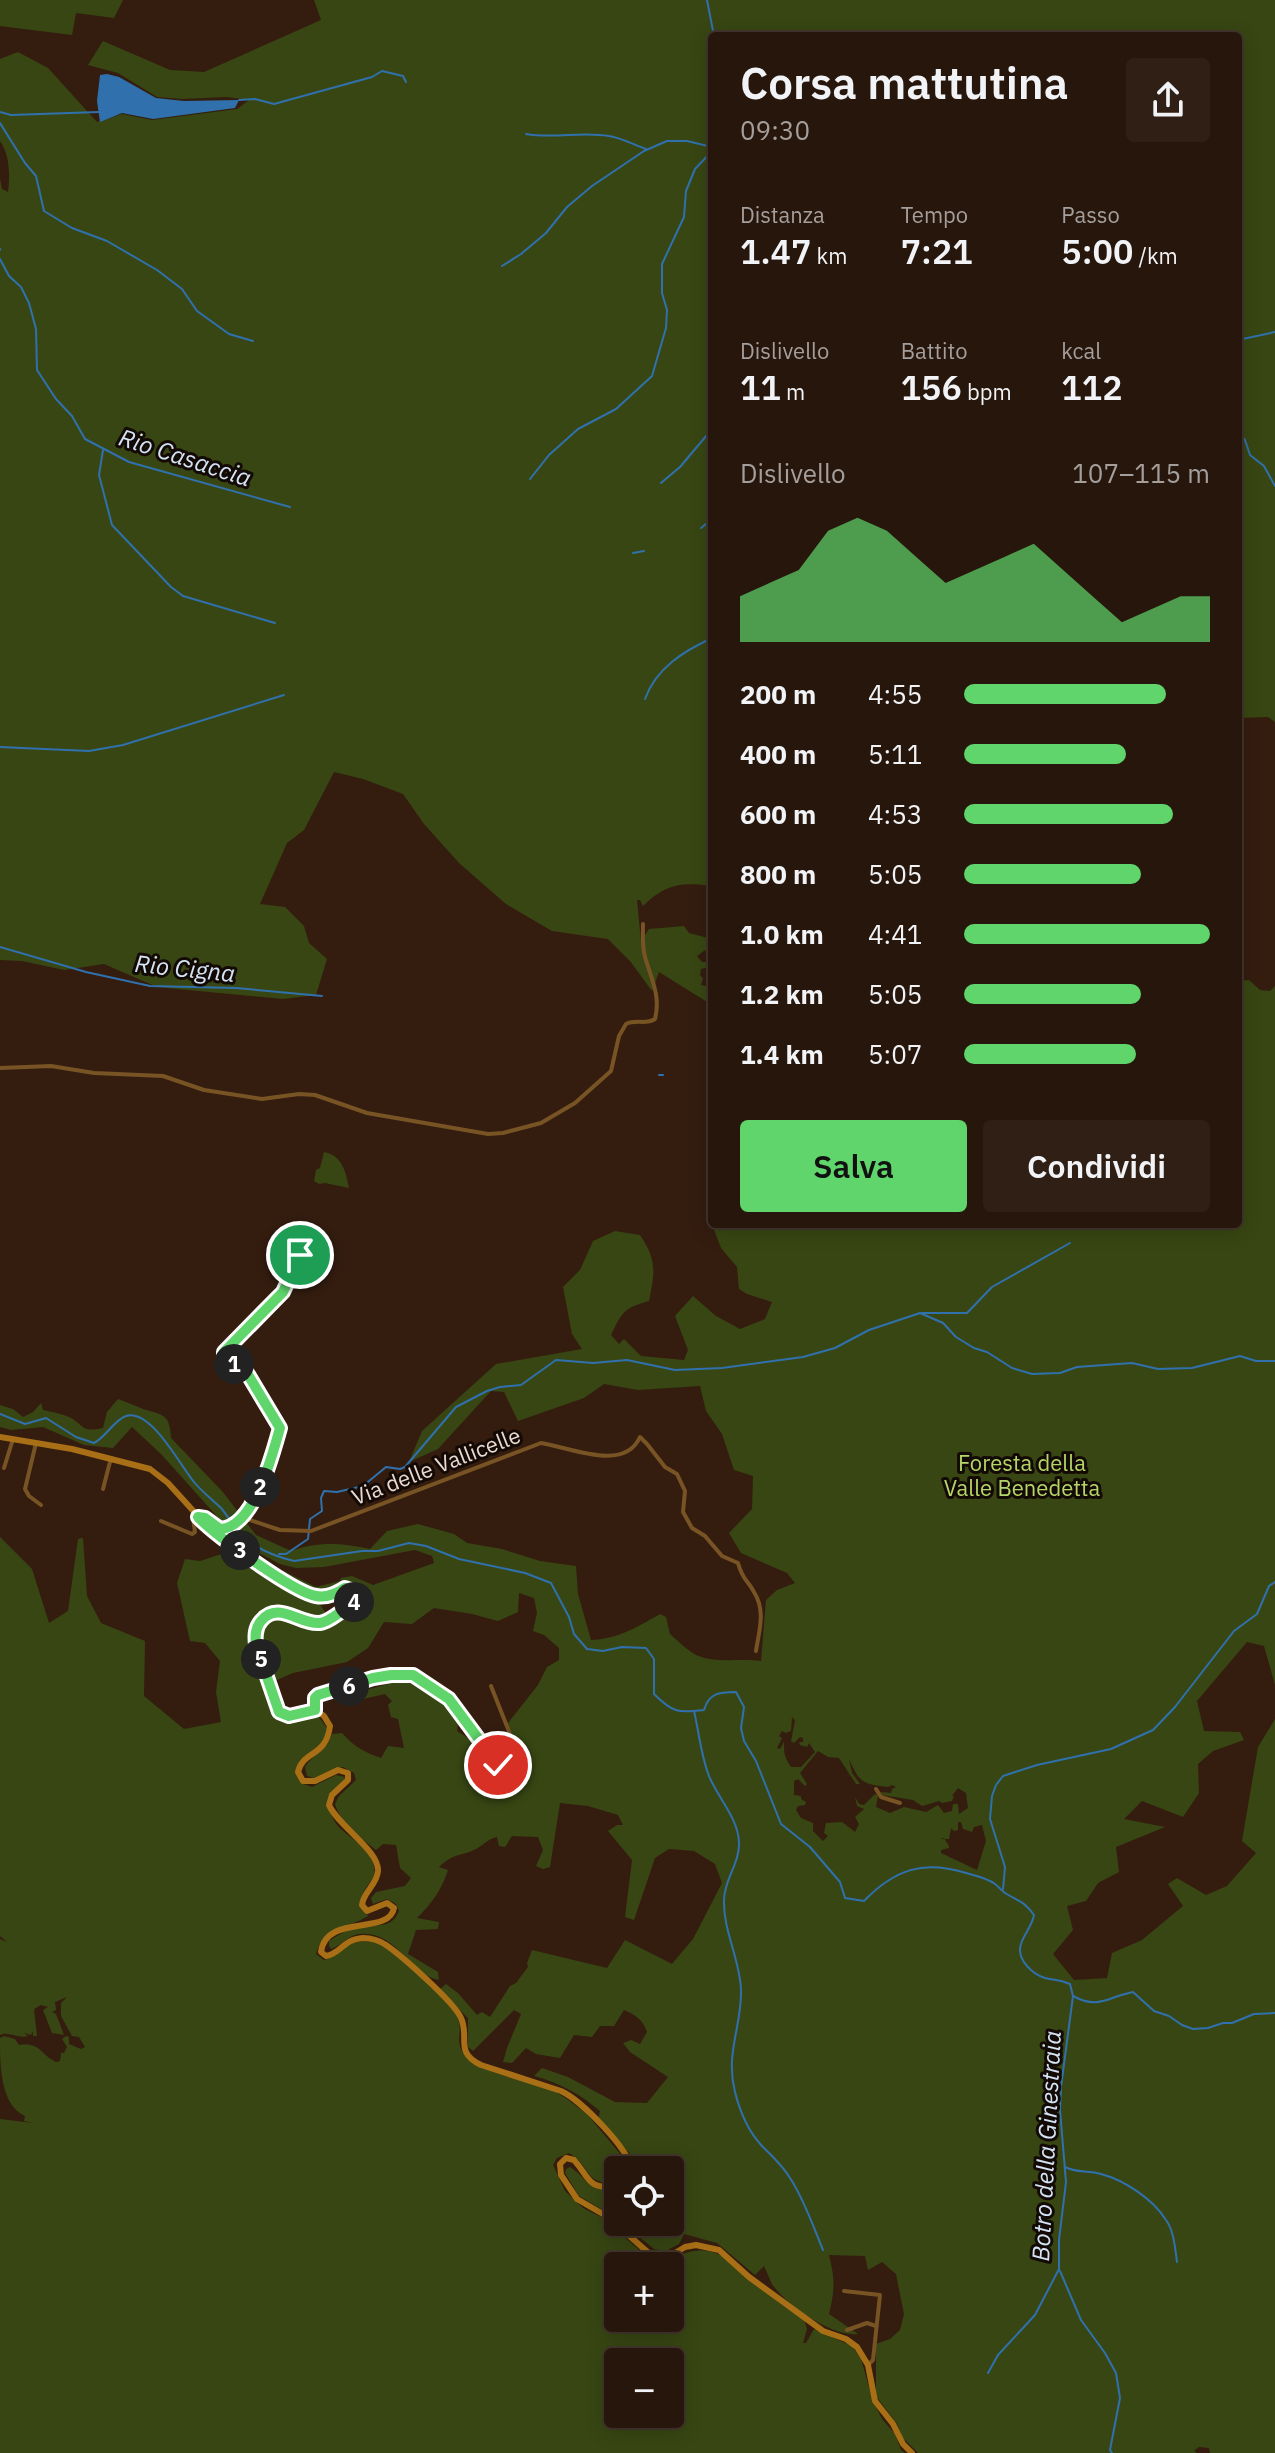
<!DOCTYPE html>
<html lang="it">
<head>
<meta charset="utf-8">
<style>
  body { margin:0; font-family:"IBM Plex Sans",sans-serif; background:#2f1f14; color:#f1f3f6; height:100vh; display:flex; flex-direction:column; font-size:30px; white-space:nowrap }
  * { box-sizing:border-box; margin:0 }
  p { font-size:26px; color:#a49f9d }
  .icon { flex:none; width:44px; height:44px; fill:none; stroke:currentColor; stroke-width:2; stroke-linecap:round; stroke-linejoin:round }
  .map { position:relative; flex:1; overflow:hidden }
  .details { position:absolute; left:708px; top:32px; width:534px; height:1196px; display:flex; flex-direction:column; background:#27160b; border-radius:8px; box-shadow:0 4px 20px #0003,0 0 0 2px #43352c }
  .details>* { flex:none }
  .tools { position:absolute; left:604px; top:2156px; display:grid; gap:16px }
  .tools a { display:grid; place-items:center; width:80px; height:80px; border-radius:8px; background:#27160b; box-shadow:0 4px 20px #0003,0 0 0 2px #43352c; font-size:40px }
  .pin { position:absolute; display:grid; place-items:center; width:68px; height:68px; color:#fff; margin:-34px; border:4px solid #fff; border-radius:50%; box-shadow:0 2px 8px #0007 }
  .km { position:absolute; width:40px; height:40px; margin:-20px; border-radius:50%; background:#222; color:#fff; font-size:22px; line-height:40px; text-align:center }
  .round { display:grid; place-items:center; flex:none; width:84px; height:84px; border-radius:8px; background:#2f1f14 }
  .headline { display:flex; align-items:center; justify-content:space-between; height:136px; padding:0 32px }
  h1 { font-size:44px; font-weight:600; line-height:60px }
  .figures { display:grid; grid-template-columns:repeat(3,1fr); gap:12px; height:136px; padding:8px 32px }
  .figures div { display:grid; align-content:center }
  .figures b { font-size:34px; font-weight:600 }
  .figures small { font-size:22px; font-weight:400 }
  .figures p { font-size:22px }
  .chart { height:224px; padding:16px 32px }
  .chart p { display:flex; justify-content:space-between }
  .chart svg { width:100%; height:144px; margin-top:8px; fill:#5fd56b; opacity:.7 }
  .action { display:flex; gap:16px; margin-top:auto; padding:16px 32px }
  .action a { flex:1; height:92px; border-radius:8px; background:#5fd56b; color:#111; font-size:32px; font-weight:600; line-height:92px; text-align:center }
  .action a+a { background:#2f1f14; color:#f1f3f6 }
  ul { padding:0 32px; list-style:none; font-size:26px }
  li { display:grid; grid-template-columns:128px 96px 1fr; align-items:center; height:60px }
  li i { height:20px; border-radius:10px; background:#5fd56b }
  .map>svg:first-child { display:block }
</style>
</head>
<body>
<div class="map">
<svg width="1275" height="2453" viewBox="0 0 1275 2453">
  <rect width="100%" height="100%" fill="#341d0f"/>
  <g fill="#384613" fill-rule="evenodd">
    <path d="M0 0H123L114 18 76 13 72 35 0 26Z"/>
    <path d="M314 0H1275V722L1268 717 1238 718V36H712V886C681 882 666 884 643 906L640 900H637L641 941H645V935L649 929 684 926 689 933 708 938 712 945V960L705 950 697 956 702 962H711L712 966 701 969 700 975 703 978 701 985 712 987V1005L659 972 652 991 630 961 608 939 552 931 506 904 459 863 424 824 403 794 363 779 334 772 304 830 287 843 260 904 285 907 304 926 309 943 327 959 316 995 283 999 157 987 104 964 64 970 22 961 0 960V179L2 189 8 192C10 176 10 155 0 141V59L18 52 48 68 97 122 122 114 152 120 237 109 249 100 227 97 182 99 157 97 118 73 88 65 103 41 170 70 204 72 321 20Z"/>
    <path d="M1249 980 1260 990 1270 991 1275 986V1685L1264 1646 1247 1642 1197 1701 1204 1731 1240 1732 1244 1740 1213 1751 1198 1764 1199 1793 1183 1817 1142 1801 1124 1819 1165 1827 1116 1847 1119 1872 1098 1883 1086 1901 1067 1906 1073 1930 1053 1954 1074 1980 1107 1978 1112 1953 1142 1940 1183 1906 1168 1884 1177 1878 1206 1895 1227 1886 1256 1853 1242 1841 1258 1747 1275 1719V2453H1210L1209 2448 1199 2447 1194 2451 1197 2453H918L902 2437 897 2424 876 2396V2344L890 2339 900 2330 904 2314 896 2274 882 2262 868 2270 865 2256 829 2255C835 2279 835 2290 829 2314L858 2334C832 2337 786 2305 772 2284 769 2278 767 2272 764 2266L755 2275 717 2243 684 2234 679 2244 666 2251 654 2249 621 2222H670V2170H638L634 2158 598 2120 600 2111C580 2094 560 2083 534 2076L542 2068 568 2077 615 2102 647 2103 668 2077 630 2052 623 2043 631 2040 640 2044 647 2032C643 2020 636 2015 624 2010L614 2026H600L592 2037 574 2035 560 2058 536 2054 526 2048 512 2063 503 2062 507 2048 521 2014 514 2010 473 2051 468 2047V2018L439 1990 446 1984 458 1993 477 2015 482 2012 490 2017 510 1986 516 1983 528 1967 527 1963 532 1950 607 1968 625 1940 672 1964 693 1939 722 1883 715 1864 694 1851 669 1849 655 1858 634 1920 625 1917 632 1860 608 1831 617 1825H623L618 1815 588 1806 560 1803 550 1867 543 1869 536 1866 543 1850 538 1837 512 1836 505 1847 499 1846 497 1837C487 1839 483 1846 474 1850 458 1857 454 1853 439 1867L448 1870C441 1891 432 1903 417 1918L439 1922 438 1929 416 1930 408 1954 438 1972 439 1980C410 1975 397 1930 359 1934 347 1936 341 1946 331 1949L329 1946V1941C338 1935 348 1929 359 1926 375 1923 391 1931 399 1911L396 1904 387 1899 373 1904 371 1898 376 1892 405 1886 411 1878 400 1868 396 1845 383 1844 376 1850C361 1838 341 1824 335 1804L339 1796 356 1780 354 1773 343 1767 328 1772 317 1779 307 1776 305 1767C315 1751 324 1756 332 1734L342 1733C353 1746 364 1752 381 1758L388 1746 404 1748 398 1719 391 1717 388 1705 392 1701 385 1694 363 1699 358 1692 418 1676C438 1691 463 1702 457 1731L474 1742 483 1751 482 1767 485 1777H505L511 1737 508 1723 538 1685 547 1667 559 1660V1648L544 1635 533 1631 537 1613 534 1598 519 1593 518 1612 498 1621 472 1614 434 1608 412 1624 384 1622 368 1648 347 1662 293 1673 272 1682C268 1669 260 1653 260 1639 260 1635 261 1631 263 1627 275 1606 298 1623 315 1626 326 1627 337 1621 345 1616 355 1609 361 1603 361 1591L349 1583 326 1593 314 1591 253 1556 316 1587 340 1581 341 1578 352 1576 373 1585 434 1563 432 1556 415 1550 324 1567 296 1568 280 1564 221 1533 222 1522 161 1454 132 1427 113 1448 84 1445 43 1427 11 1430 0 1427V1405L13 1409 23 1417 33 1412 41 1403 43 1410C52 1412 63 1414 71 1418 87 1428 81 1432 103 1428L107 1412 118 1399C127 1402 135 1406 143 1409 163 1415 170 1414 171 1438L222 1491 256 1535 291 1551C318 1541 343 1543 370 1549L387 1531 418 1524 454 1534 467 1543 502 1549 540 1561 576 1566 578 1594 591 1640C618 1639 637 1627 660 1614L666 1617 670 1634C678 1641 687 1650 696 1655 716 1664 740 1658 761 1661L766 1600 777 1590 795 1583 787 1573 741 1553 729 1533 752 1509 753 1476 734 1470 722 1434 706 1411 700 1386 638 1390 604 1384 584 1398 518 1421 504 1392 491 1391 438 1449 409 1462 422 1431 496 1364 582 1349 572 1334 563 1287 580 1270 593 1241 615 1231 640 1235C657 1260 655 1272 649 1301 624 1308 622 1312 611 1335L619 1344 624 1339 641 1356 684 1360 688 1350 675 1316 693 1296 716 1316 740 1329 765 1319 772 1302 747 1294 739 1289 737 1267 721 1248 709 1217 712 1216V1224H1238V981ZM792 1717 795 1721 791 1741 794 1743 800 1737 803 1738V1742H799L800 1745 807 1747 809 1743 815 1752 801 1767H791C784 1757 784 1753 784 1742L780 1749 777 1748 782 1738 779 1736 782 1731 786 1733 791 1731ZM818 1751 828 1757 839 1758 856 1784H860L852 1773 849 1759C860 1783 862 1784 888 1787L892 1785 896 1787 892 1789 891 1793 881 1792 882 1795 913 1800 922 1806 939 1801 942 1803 952 1801 954 1796H952L958 1788 966 1793 968 1808 959 1814 958 1804H953L952 1811 944 1813 938 1805 926 1812 904 1807 890 1813 876 1807 878 1795 875 1794 864 1805 859 1804 855 1797 857 1806 864 1809 855 1817 859 1824 855 1832 842 1822 826 1823 824 1833 828 1836 823 1841 813 1831V1823L801 1818 796 1810 798 1806 805 1805 806 1802 801 1799V1796L794 1795V1781L798 1779 805 1786 807 1784 800 1773ZM958 1822H961L963 1829 972 1832 974 1827 982 1825 986 1841 977 1870 941 1853V1850L949 1848V1846L944 1838 940 1839H949L951 1828 954 1831 958 1830Z"/>
    <path d="M324 1152C342 1155 346 1172 349 1188L325 1183 319 1184 314 1181 316 1170 320 1168Z"/>
    <path d="M0 1537 32 1569 49 1623 68 1611 78 1539 83 1538 87 1596 101 1623 145 1641 144 1696 184 1729 221 1722 216 1692 220 1661 205 1643 190 1641 177 1583 185 1559 200 1561 234 1550 291 1588 317 1600 327 1615 325 1619C312 1617 300 1610 288 1608 269 1604 252 1619 251 1637L278 1720C293 1723 303 1717 318 1716L328 1729 320 1749 301 1760V1783L312 1787 336 1775 345 1777 344 1784 336 1789 328 1808C331 1814 333 1820 337 1825 348 1837 368 1847 373 1863 381 1887 350 1885 368 1916 347 1929 325 1926 316 1954L324 1960C336 1956 345 1944 357 1942 364 1941 375 1941 382 1944 397 1953 446 1999 455 2013 468 2034 447 2041 473 2063L556 2092 567 2099 587 2114 626 2161 628 2170H618V2182C584 2187 592 2166 569 2153L557 2158 553 2165 565 2191 583 2208 601 2217 651 2260C673 2265 684 2245 712 2252 725 2255 737 2268 748 2277 766 2292 783 2308 804 2319L807 2329 803 2343H806L814 2329 852 2346 861 2359 873 2401 882 2419 895 2434 901 2450 905 2453H0V2119L33 2123 24 2121 25 2116C0 2105 0 2064 0 2038L4 2036 15 2039 19 2045C40 2042 39 2053 56 2062L60 2061 61 2053H64L67 2047 62 2039 66 2036 69 2037V2044L81 2049 85 2047 79 2037 72 2036 61 2016V2003L67 1997 55 2002 56 2010 52 2012 56 2014 64 2035 52 2033 43 2010 48 2007 41 2005 34 2009 37 2036H33V2031L31 2035 24 2033 28 2036C18 2039 9 2031 0 2035V1939L7 1942 0 1936ZM618 2266H670V2318H618ZM618 2362H670V2414H618Z"/>
    <path d="M570 2167C594 2184 584 2190 618 2191V2219L579 2196 565 2173 566 2169Z"/>
  </g>
  <path fill="#3071ad" d="M107 74 119 77 156 98 184 101 239 100 235 108 153 119 122 113 100 122 97 101 100 75Z"/>
  <g fill="none" stroke-linecap="round" stroke-linejoin="round">
    <g stroke="#3071ad" stroke-width="2">
      <path d="M707 0 714 36"/>
      <path d="M239 100 255 99 274 104 372 77 382 71 403 76 406 82"/>
      <path d="M0 112 11 115 99 112"/>
      <path d="M0 123 25 163 36 176 44 211 72 228 107 241 157 270 182 289 197 311 229 334 253 341"/>
      <path d="M526 134C554 139 582 131 609 136 622 138 634 145 646 149"/>
      <path d="M0 249V250"/>
      <path d="M0 259 9 276 21 287 29 303 36 329 37 370 56 399 72 416 85 439 129 462 290 507"/>
      <path d="M502 266 521 254 546 233 567 207 592 186 644 151 667 141H687L712 147"/>
      <path d="M1238 340 1275 332"/>
      <path d="M1238 432 1245 440 1250 455 1264 466 1275 486"/>
      <path d="M103 450 99 475 112 525 171 587 183 596 275 623"/>
      <path d="M530 479 549 455 578 429 616 409 652 376 666 328 667 310 662 293V264L684 217 686 191 695 169 712 151"/>
      <path d="M661 483 680 467 712 429"/>
      <path d="M701 528 712 519"/>
      <path d="M633 553 644 551"/>
      <path d="M645 699C656 668 684 651 712 638"/>
      <path d="M0 747 89 751 123 745 284 695"/>
      <path d="M0 947 86 972 150 986 236 988 322 996"/>
      <path d="M659 1075H663"/>
      <path d="M922 1313H967L992 1287 1070 1243"/>
      <path d="M0 1414 25 1424 46 1418 76 1437 94 1443C106 1437 114 1420 126 1416 151 1408 181 1467 194 1482 202 1492 212 1499 221 1508 229 1517 234 1529 244 1537 257 1549 277 1557 294 1561L362 1551H378L409 1543 426 1546 459 1559 525 1573 551 1583 569 1617 574 1634 587 1649 603 1651 622 1647 646 1648 654 1659V1694C673 1713 678 1713 704 1710 709 1693 719 1692 736 1692L744 1707 741 1728 744 1741 756 1761 781 1824 810 1847 840 1882 845 1898 864 1901C895 1869 923 1860 966 1873 976 1876 987 1878 995 1884 999 1887 1001 1890 1005 1893 1018 1901 1024 1901 1034 1915 1032 1926 1024 1934 1021 1944 1016 1959 1032 1974 1045 1978 1056 1981 1057 1978 1070 1984L1073 1996C1099 2010 1107 1997 1133 1992L1154 2011 1169 2016 1182 2025 1193 2029 1208 2028 1223 2023H1232L1254 2014 1275 2013"/>
      <path d="M279 1554H286L308 1539 310 1519 322 1511 321 1498 324 1491 337 1492 363 1486 386 1467 400 1469 405 1467 456 1407 487 1391 500 1387 521 1385 556 1360 593 1363 627 1360 675 1370 722 1368 803 1357 835 1348 869 1330 920 1313 943 1323 956 1337 974 1348 987 1352 1012 1368 1032 1374 1060 1373 1077 1367 1132 1363 1158 1369 1192 1368 1240 1356 1256 1361H1275"/>
      <path d="M694 1711C699 1732 701 1756 709 1776 718 1798 738 1818 739 1842 740 1863 724 1880 724 1900 723 1931 740 1959 741 1990 742 2026 725 2053 735 2092 740 2112 748 2131 762 2146 772 2156 783 2166 790 2178 804 2199 813 2226 823 2250"/>
      <path d="M1003 1889 1005 1867 990 1819 992 1796 996 1785 1003 1776 1037 1765 1111 1749 1153 1730 1175 1707 1234 1631 1257 1614 1269 1586 1275 1582"/>
      <path d="M1065 2167C1076 2173 1088 2170 1101 2174 1124 2180 1153 2199 1166 2220 1174 2231 1175 2248 1177 2262"/>
      <path d="M1060 2271 1081 2320 1105 2353 1116 2373 1120 2398 1110 2450 1112 2453"/>
      <path d="M988 2373 998 2355 1035 2315 1059 2269V2240L1066 2182 1060 2110 1061 2087 1073 1996"/>
    </g>
    <g stroke="#785425" stroke-width="4">
      <path d="M0 1068 51 1066 94 1073 163 1076 204 1090 262 1099 299 1094 315 1095 367 1113 488 1134 503 1133 541 1123 575 1103 611 1071 619 1036 626 1024C636 1019 646 1025 655 1019 661 996 651 978 645 957 642 946 643 935 643 924"/>
      <path d="M36 1443 25 1489 29 1496 41 1505"/>
      <path d="M4 1468 13 1439"/>
      <path d="M103 1489 111 1458"/>
      <path d="M200 1517 220 1529 231 1526"/>
      <path d="M244 1518 266 1475 280 1428 247 1373 227 1360 224 1352 283 1292 300 1255 303 1253C311 1256 311 1269 310 1277"/>
      <path d="M161 1521 192 1534 195 1532 193 1518 196 1515"/>
      <path d="M238 1521 244 1518 280 1530 311 1531 541 1443C569 1447 624 1473 640 1437L647 1444 665 1467 677 1474 685 1491 683 1512 692 1528 705 1536 722 1556 738 1563C743 1581 747 1579 754 1592 766 1611 759 1631 756 1651"/>
      <path d="M315 1710V1698L318 1695 373 1678 391 1675H413L449 1699 498 1765 503 1768 506 1763 510 1734 491 1686"/>
      <path d="M876 1789 881 1797 900 1803"/>
      <path d="M844 2291 880 2295 873 2360 868 2365"/>
      <path d="M847 2330 867 2323 876 2326"/>
    </g>
    <g stroke="#a86f16" stroke-width="6">
      <path d="M0 1437 72 1449 150 1469 168 1483 207 1526 287 1583 316 1596 331 1595 345 1588 356 1592V1598C349 1608 332 1622 320 1623 300 1625 278 1600 261 1621 255 1628 255 1637 256 1645L279 1712 289 1716 315 1710 324 1716 330 1726C326 1758 303 1750 298 1772L303 1781H315L338 1770 348 1773V1780L332 1795 329 1805C338 1826 379 1850 378 1871 377 1885 363 1892 362 1905L367 1911 387 1903 394 1908C389 1936 326 1913 321 1952L326 1956C341 1954 343 1939 363 1938 371 1938 380 1941 386 1945 402 1956 454 2002 461 2018 470 2038 454 2052 481 2065L561 2091C581 2100 629 2149 632 2170"/>
      <path d="M618 2187C586 2189 591 2179 574 2160L566 2158 560 2164 561 2175 577 2199 608 2217 651 2255 662 2259 667 2258 685 2247 696 2245 719 2250 749 2277 823 2331 846 2339 857 2347 868 2365 875 2401 893 2424 903 2444 912 2453"/>
    </g>
    <path stroke="#785425" stroke-width="4" d="M228 1529 239 1520"/>
  </g>
  <g fill="none" stroke-linecap="round" stroke-linejoin="round">
    <defs>
      <path id="route" d="M300 1255 283 1292 224 1352V1357L247 1373 280 1428C272 1456 254 1528 220 1529L205 1518 198 1517C215 1535 293 1592 316 1596 327 1598 336 1594 345 1588L356 1592C356 1602 350 1606 342 1611 336 1615 328 1622 320 1623 300 1625 278 1600 261 1621 255 1628 255 1636 256 1645L279 1712 289 1716 315 1710V1698L318 1695 373 1678 391 1675H413L449 1699 498 1765"/>
    </defs>
    <use href="#route" stroke="#fff" stroke-width="16"/>
    <use href="#route" stroke="#5fd56b" stroke-width="10"/>
  </g>
  <g text-anchor="middle" stroke-width="6" stroke-linejoin="round" paint-order="stroke">
    <g font-size="22" fill="#b4d666" stroke="#140a05">
      <text x="1022" y="1471">Foresta della<tspan x="1022" dy="25">Valle Benedetta</tspan></text>
    </g>
    <g font-size="22" fill="#eadad1" stroke="#140a05">
      <text transform="translate(436 1466) rotate(-21)" y="8">Via delle Vallicelle</text>
    </g>
    <g font-size="24" font-style="italic" fill="#d4e4f5" stroke="#140a05">
      <text transform="translate(185 458) rotate(18)" y="8">Rio Casaccia</text>
      <text transform="translate(185 969) rotate(6)" y="8">Rio Cigna</text>
      <text transform="translate(1047 2146) rotate(-87)" y="8">Botro della Ginestraia</text>
    </g>
  </g>
</svg>
<div class="tools">
<a><svg class="icon" aria-label="locate" viewBox="0 0 24 24"><circle cx="12" cy="12" r="6"/><path d="M12 2v4M12 18v4M2 12h4M18 12h4"/></svg></a>
<a>+</a>
<a>−</a>
</div>
<div class="pin" style="left:300px;top:1255px;background:#1e9e55"><svg class="icon" aria-label="arrive" viewBox="0 0 24 24"><path d="M6 21V4h12l-3 4 3 4H6"/></svg></div>
<div class="pin" style="left:498px;top:1765px;background:#d93025"><svg class="icon" aria-label="check" viewBox="0 0 24 24"><path d="M5 12l5 5 9-10"/></svg></div>
<b class="km" style="left:234px;top:1364px">1</b>
<b class="km" style="left:260px;top:1487px">2</b>
<b class="km" style="left:240px;top:1550px">3</b>
<b class="km" style="left:354px;top:1602px">4</b>
<b class="km" style="left:261px;top:1659px">5</b>
<b class="km" style="left:349px;top:1686px">6</b>
<section class="details">
<div class="headline"><div><h1>Corsa mattutina</h1><p>09:30</p></div><a class="round"><svg class="icon" aria-label="share" viewBox="0 0 24 24"><path d="M12 15V3M7 8l5-5 5 5M5 13v7h14v-7"/></svg></a></div>
<div class="figures">
<div><p>Distanza</p><b>1.47<small> km</small></b></div>
<div><p>Tempo</p><b>7:21</b></div>
<div><p>Passo</p><b>5:00<small> /km</small></b></div>
</div>
<div class="figures">
<div><p>Dislivello</p><b>11<small> m</small></b></div>
<div><p>Battito</p><b>156<small> bpm</small></b></div>
<div><p>kcal</p><b>112</b></div>
</div>
<div class="chart"><p><span>Dislivello</span>107–115 m</p>
<svg viewBox="0 0 160 44" preserveAspectRatio="none"><path d="M0 44V30L10 26L20 22L30 10L40 6L50 10L60 18L70 26L80 22L90 18L100 14L110 22L120 30L130 38L140 34L150 30L160 30V44z"/></svg>
</div>
<ul>
<li><b>200 m</b>4:55<i style="width:82%"></i></li>
<li><b>400 m</b>5:11<i style="width:66%"></i></li>
<li><b>600 m</b>4:53<i style="width:85%"></i></li>
<li><b>800 m</b>5:05<i style="width:72%"></i></li>
<li><b>1.0 km</b>4:41<i style="width:100%"></i></li>
<li><b>1.2 km</b>5:05<i style="width:72%"></i></li>
<li><b>1.4 km</b>5:07<i style="width:70%"></i></li>
</ul>
<div class="action"><a>Salva</a><a>Condividi</a></div>
</section>
</div>
</body>
</html>
